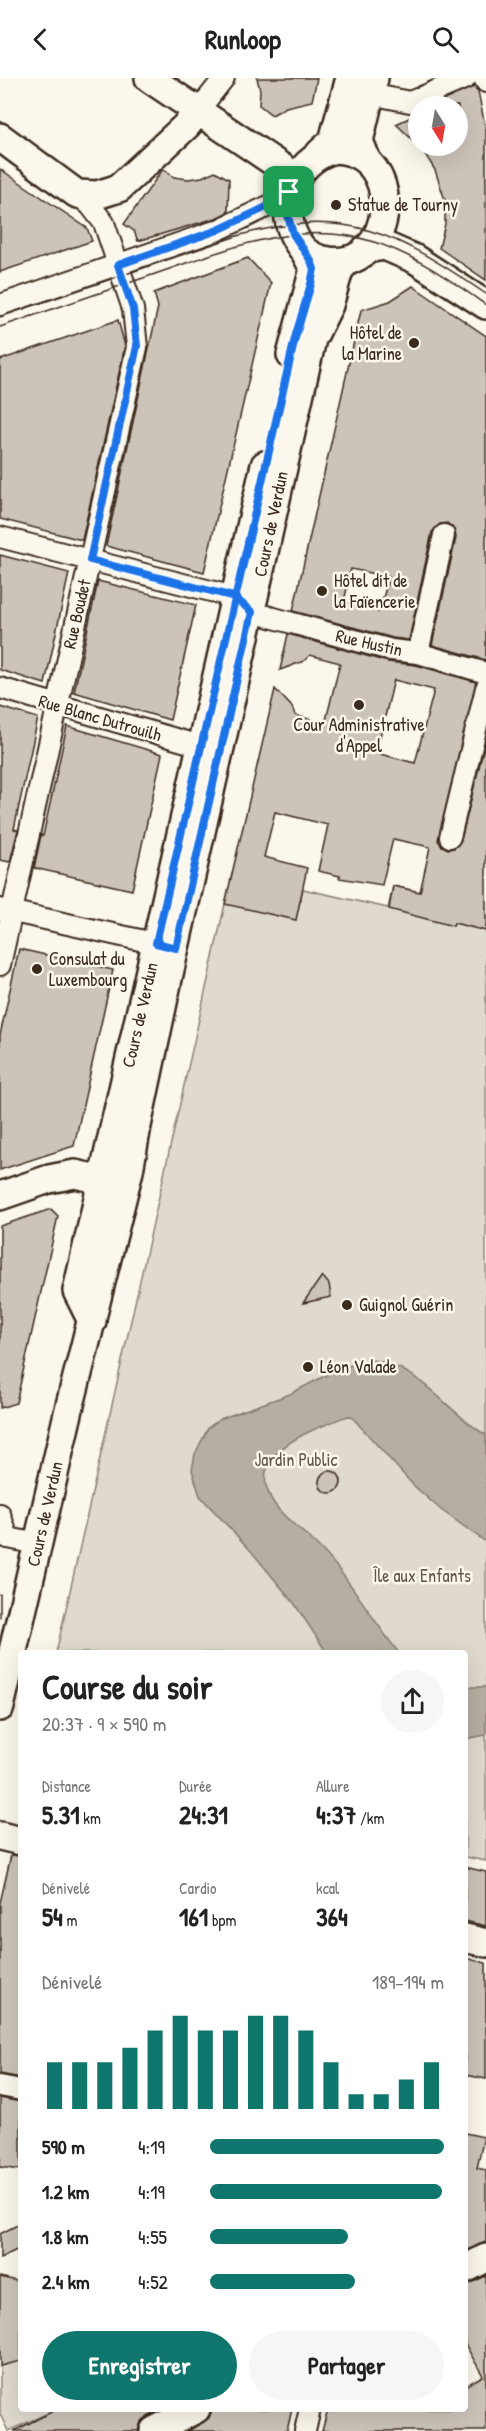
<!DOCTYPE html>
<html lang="fr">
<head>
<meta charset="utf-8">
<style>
  body { margin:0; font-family:"Patrick Hand",sans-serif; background:#f6f6f6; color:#222; height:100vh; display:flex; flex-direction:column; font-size:22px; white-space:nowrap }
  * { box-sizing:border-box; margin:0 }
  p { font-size:20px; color:#767676 }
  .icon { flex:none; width:33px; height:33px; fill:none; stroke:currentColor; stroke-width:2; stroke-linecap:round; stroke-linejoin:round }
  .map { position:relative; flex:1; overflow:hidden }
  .details { position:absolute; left:18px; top:1572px; width:450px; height:762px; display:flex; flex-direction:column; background:#fff; border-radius:6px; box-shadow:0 6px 24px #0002 }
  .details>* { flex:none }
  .needle { width:39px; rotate:169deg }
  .tools { position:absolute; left:408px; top:18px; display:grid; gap:12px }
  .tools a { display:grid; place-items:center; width:60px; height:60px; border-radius:50%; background:#fff; box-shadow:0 6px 24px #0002; font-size:30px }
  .pin { position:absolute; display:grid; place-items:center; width:51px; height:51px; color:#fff; margin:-26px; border-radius:12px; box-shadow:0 3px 9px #0006 }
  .round { display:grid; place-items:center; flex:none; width:63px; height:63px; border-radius:32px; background:#f6f6f6 }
  .head { display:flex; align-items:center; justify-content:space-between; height:102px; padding:0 24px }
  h1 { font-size:33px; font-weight:700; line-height:45px }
  .figures { display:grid; grid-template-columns:repeat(3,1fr); gap:9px; height:102px; padding:6px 24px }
  .figures div { display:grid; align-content:center }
  .figures b { font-size:26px; font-weight:700 }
  .figures small { font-size:16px; font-weight:400 }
  .figures p { font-size:16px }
  .chart { height:168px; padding:12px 24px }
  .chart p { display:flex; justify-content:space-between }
  .chart svg { width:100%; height:108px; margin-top:6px; stroke:#0f766e; stroke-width:6 }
  .primary-button { display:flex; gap:12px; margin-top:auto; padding:12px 24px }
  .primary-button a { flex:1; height:69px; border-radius:36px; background:#0f766e; color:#fff; font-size:24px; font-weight:700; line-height:69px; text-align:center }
  .primary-button a+a { background:#f6f6f6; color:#222 }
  ul { padding:0 24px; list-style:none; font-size:20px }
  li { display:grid; grid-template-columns:96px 72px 1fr; align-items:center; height:45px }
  li i { height:15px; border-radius:8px; background:#0f766e }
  header { display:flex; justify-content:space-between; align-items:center; height:78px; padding:0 24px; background:#fff; font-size:27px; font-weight:700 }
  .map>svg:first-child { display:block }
</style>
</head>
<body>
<header><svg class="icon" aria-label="back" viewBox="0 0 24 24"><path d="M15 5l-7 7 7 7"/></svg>Runloop<svg class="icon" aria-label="search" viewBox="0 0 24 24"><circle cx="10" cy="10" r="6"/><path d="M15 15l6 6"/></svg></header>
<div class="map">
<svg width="486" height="2353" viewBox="0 0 486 2353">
  <rect width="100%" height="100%" fill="#fbf7ec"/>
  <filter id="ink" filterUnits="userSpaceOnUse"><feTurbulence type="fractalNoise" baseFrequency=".0167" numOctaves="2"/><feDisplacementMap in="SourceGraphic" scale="12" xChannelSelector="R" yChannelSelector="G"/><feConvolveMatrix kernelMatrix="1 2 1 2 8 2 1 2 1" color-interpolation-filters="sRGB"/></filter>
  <g filter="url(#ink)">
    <g fill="#dfd9ce" stroke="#8d8276" stroke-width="1.5">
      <path d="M393 808 486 829V1783L465 1779V1575H56L225 826 296 840 303 811 388 830Z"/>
      <path d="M21 2282V2331H57L8 2353 0 2336V2288Z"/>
    </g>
    <g fill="#b6aea2" stroke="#85796d" stroke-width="1.5">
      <path d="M371 1282C420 1287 446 1334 486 1357V1464L441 1432 413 1407 351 1338C344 1338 337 1342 330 1345 306 1354 259 1374 266 1407 272 1434 298 1448 316 1466 349 1498 370 1539 399 1575H327L294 1525 251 1473 200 1418 192 1392 195 1376 208 1350 220 1341 290 1316 340 1290Z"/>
      <path d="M465 1609H486V1657L465 1661Z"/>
    </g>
    <g fill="#ccc4b9" stroke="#3b2a1e" stroke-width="1.5" fill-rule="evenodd">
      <path d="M257 0H317L312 23 286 29 272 37 259 27 260 12Z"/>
      <path d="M473 9 478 13 486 53V202L439 170 445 146V122L435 92 420 68H458V28H430Z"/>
      <path d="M418 36V67L396 46Z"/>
      <path d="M0 91 87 150 92 163 0 194Z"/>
      <path d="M163 91 174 99 188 101 202 99 215 93 229 101 228 134 216 140 138 163 134 153 124 146Z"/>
      <path d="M248 180 271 205 204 494 106 468 158 229 154 215Z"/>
      <path d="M413 208 486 258V582L432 567 456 460 455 453 447 445 440 446 432 454 409 562 393 560 293 533 361 232 390 223ZM351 491 389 499 379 534 344 524Z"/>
      <path d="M118 242 125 268 82 462 0 441V282Z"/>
      <path d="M0 477 69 495 45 606 0 592Z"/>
      <path d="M98 503 196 527 170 642 74 614Z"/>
      <path d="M288 556 388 584 416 587 476 604 438 762 442 768 448 771 454 770 461 762 486 661V853L454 845 453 848 389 831 393 808 420 814 430 769 393 761 382 807 339 800 340 798 318 793 328 747 275 734 264 779 307 790 296 842 225 826 275 611 292 629 295 637 325 646 340 585 310 577 304 583 280 592ZM394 602 434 612 415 685 376 675Z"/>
      <path d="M0 629 38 640 14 751 18 752 10 784 0 782Z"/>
      <path d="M67 648 162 676 132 812 34 790 41 757 43 758Z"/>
      <path d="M19 871 113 892 74 1068 0 1092V957Z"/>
      <path d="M51 1131 58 1138 16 1325 0 1330V1148Z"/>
      <path d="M322 1198 329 1206 331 1219 303 1225Z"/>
      <circle cx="330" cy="1404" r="11"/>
      <path d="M11 1777 21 1778V2000L0 1996V1825Z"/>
      <path d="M465 1789 486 1794V1848L465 1843Z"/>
      <path d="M465 1880 486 1885V2001L465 1997Z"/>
      <path d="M0 2020 21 2024V2092L0 2089Z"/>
      <path d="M465 2055 484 2059 477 2090 486 2092V2164L465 2173Z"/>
      <path d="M21 2145V2170L0 2180V2156Z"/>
      <path d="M486 2198V2353H322L328 2331H465V2308L483 2298 465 2266V2207Z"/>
      <path d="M0 2199 21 2204V2283L0 2288Z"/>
      <path d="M57 2331H162L141 2344 138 2353H14Z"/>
      <path d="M212 2331H292L287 2353H188L209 2340Z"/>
    </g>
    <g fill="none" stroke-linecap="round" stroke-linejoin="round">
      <defs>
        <g id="street">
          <path d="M484 0 486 4"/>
          <path d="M370 16 410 24 466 0"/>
          <path d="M198 33 224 0"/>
          <path d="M0 227 218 152 279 123 289 114"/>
          <path d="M0 459 234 519 252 534 391 572 418 575 486 595"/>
          <path d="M418 575 444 457"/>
          <path d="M0 610 200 668"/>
          <path d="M450 759 486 610"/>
          <path d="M0 831 167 868"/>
          <path d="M0 887 137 269 133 231 104 145 90 127 77 116"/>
          <path d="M0 1436 8 1460"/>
          <path d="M8 1460 38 1466"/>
          <path d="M0 2008 21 2012"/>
          <path d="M305 2353 310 2331"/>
        </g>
        <g id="secondary">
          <path d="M149 0 296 99"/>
          <path d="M0 59 77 116 97 117 119 110 187 47 198 33"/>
          <path d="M335 71C408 75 395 193 329 183 319 182 308 177 301 169 274 134 292 82 335 71Z"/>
          <path d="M320 75 333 63 350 0"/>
          <path d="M367 83 359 63 374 0"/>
          <path d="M366 171 385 168 415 181 486 227"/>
          <path d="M291 277 314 191 305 174"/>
          <path d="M0 1118 49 1101 75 1096 102 1102"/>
          <path d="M92 1243 77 1213 265 387"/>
          <path d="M0 1629 69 1331 129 1093 137 1048 169 896 312 261 329 227 339 192 348 182"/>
          <path d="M0 1758 21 1763"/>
          <path d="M465 1860 486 1865"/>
          <path d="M465 2191 486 2180"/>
          <path d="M154 2353 196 2331"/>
        </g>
      </defs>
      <use href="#street" stroke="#3b2a1e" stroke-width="24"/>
      <use href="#secondary" stroke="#3b2a1e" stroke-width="32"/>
      <use href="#street" stroke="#fbf7ec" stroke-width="20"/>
      <use href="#secondary" stroke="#fbf7ec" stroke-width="27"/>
      <g stroke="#3b2a1e" stroke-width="1.5">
        <path d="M0 239 237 158C346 127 397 155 486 216"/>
        <path d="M0 249C52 231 103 214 155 196 225 172 296 141 371 163 414 176 450 202 486 227"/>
        <path d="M0 1516V1539"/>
      </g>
    </g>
  </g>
  <g fill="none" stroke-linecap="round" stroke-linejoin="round" filter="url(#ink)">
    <defs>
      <path id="route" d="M289 114 288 138 293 156 311 183 314 191 311 206 295 260 156 865 176 870 252 534 234 519 90 482 137 268 133 231 118 187 218 152 279 123 289 114"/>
    </defs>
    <use href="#route" stroke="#fff" stroke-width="12"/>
    <use href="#route" stroke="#1a73e8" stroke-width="8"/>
  </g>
  <g fill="#3b2a1e" stroke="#fbf7ec" stroke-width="2">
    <circle cx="336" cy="127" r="6"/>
    <circle cx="414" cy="265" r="6"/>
    <circle cx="322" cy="513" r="6"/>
    <circle cx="359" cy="627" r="6"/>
    <circle cx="37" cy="891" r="6"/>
    <circle cx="347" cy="1227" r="6"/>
    <circle cx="308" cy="1289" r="6"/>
  </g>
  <g text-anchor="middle" stroke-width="5" stroke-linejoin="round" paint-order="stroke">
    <g font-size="18" fill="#3b2a1e" stroke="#fbf7ec" text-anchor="start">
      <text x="348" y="133">Statue de Tourny</text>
      <text x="402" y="261" text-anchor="end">Hôtel de<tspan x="402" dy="21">la Marine</tspan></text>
      <text x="334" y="509">Hôtel dit de<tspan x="334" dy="21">la Faïencerie</tspan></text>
      <text x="359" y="653" text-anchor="middle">Cour Administrative<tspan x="359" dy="21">d'Appel</tspan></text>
      <text x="49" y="887">Consulat du<tspan x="49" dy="21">Luxembourg</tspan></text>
      <text x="359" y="1233">Guignol Guérin</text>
      <text x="320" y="1295">Léon Valade</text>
    </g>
    <g font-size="18" fill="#3b2a1e" stroke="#fbf7ec">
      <text transform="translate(271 446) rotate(-78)" y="6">Cours de Verdun</text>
      <text transform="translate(77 536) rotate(-77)" y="6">Rue Boudet</text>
      <text transform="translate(369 565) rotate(13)" y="6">Rue Hustin</text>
      <text transform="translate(100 640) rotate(16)" y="6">Rue Blanc Dutrouilh</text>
      <text transform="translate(140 937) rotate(-77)" y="6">Cours de Verdun</text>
      <text transform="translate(45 1436) rotate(-77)" y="6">Cours de Verdun</text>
    </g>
    <g font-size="18" fill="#64564a" stroke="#fbf7ec">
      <text x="296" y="1388">Jardin Public</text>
      <text x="422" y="1504">Île aux Enfants</text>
    </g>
  </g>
</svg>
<div class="tools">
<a><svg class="needle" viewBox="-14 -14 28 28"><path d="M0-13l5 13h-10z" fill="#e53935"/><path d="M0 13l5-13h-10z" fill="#767676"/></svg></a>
</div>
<div class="pin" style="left:289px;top:114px;background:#1e9e55"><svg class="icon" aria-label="arrive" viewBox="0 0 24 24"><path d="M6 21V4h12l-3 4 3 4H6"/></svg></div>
<section class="details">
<div class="head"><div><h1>Course du soir</h1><p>20:37 · 9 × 590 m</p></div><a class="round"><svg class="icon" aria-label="share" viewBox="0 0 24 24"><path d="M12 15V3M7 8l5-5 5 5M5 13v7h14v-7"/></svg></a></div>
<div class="figures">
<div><p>Distance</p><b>5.31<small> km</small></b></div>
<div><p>Durée</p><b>24:31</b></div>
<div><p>Allure</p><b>4:37<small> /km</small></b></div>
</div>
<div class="figures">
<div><p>Dénivelé</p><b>54<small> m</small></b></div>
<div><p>Cardio</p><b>161<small> bpm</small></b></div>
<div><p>kcal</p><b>364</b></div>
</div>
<div class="chart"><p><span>Dénivelé</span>189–194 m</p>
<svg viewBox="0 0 160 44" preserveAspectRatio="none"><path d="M5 44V25M15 44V25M25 44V25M35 44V19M45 44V12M55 44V6M65 44V12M75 44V12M85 44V6M95 44V6M105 44V12M115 44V25M125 44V38M135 44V38M145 44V32M155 44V25"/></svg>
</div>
<ul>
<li><b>590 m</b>4:19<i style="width:100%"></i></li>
<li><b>1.2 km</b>4:19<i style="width:99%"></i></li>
<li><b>1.8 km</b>4:55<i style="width:59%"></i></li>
<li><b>2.4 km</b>4:52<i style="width:62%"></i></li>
</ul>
<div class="primary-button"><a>Enregistrer</a><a>Partager</a></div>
</section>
</div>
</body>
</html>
